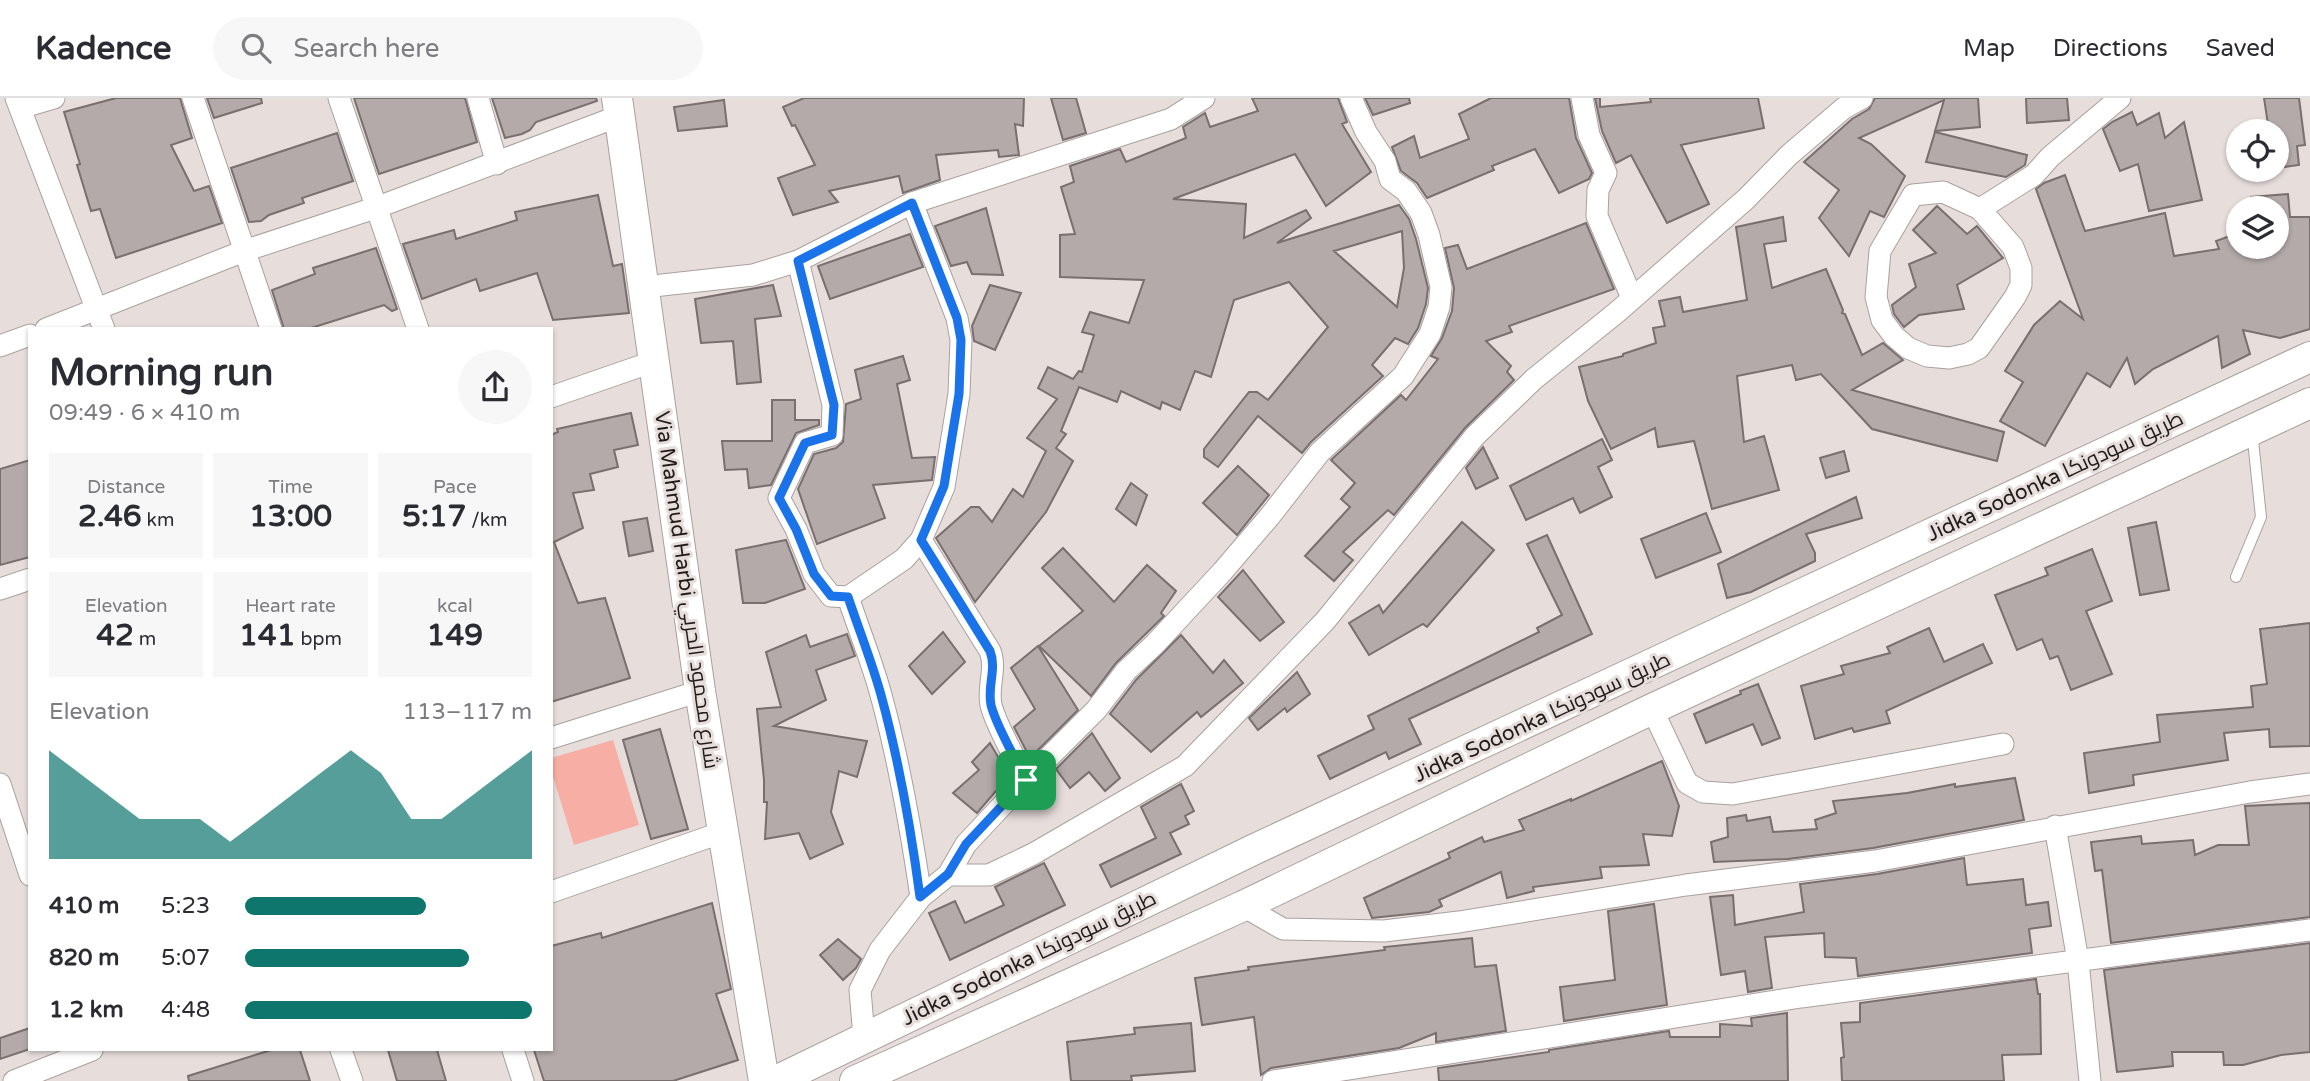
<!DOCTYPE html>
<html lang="en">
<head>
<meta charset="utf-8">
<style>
  body { margin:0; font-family:"Varela Round",Cairo,sans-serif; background:#f7f7f7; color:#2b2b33; height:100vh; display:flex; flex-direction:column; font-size:26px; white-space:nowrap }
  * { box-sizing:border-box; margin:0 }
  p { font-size:23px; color:#7c7c81 }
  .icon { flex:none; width:38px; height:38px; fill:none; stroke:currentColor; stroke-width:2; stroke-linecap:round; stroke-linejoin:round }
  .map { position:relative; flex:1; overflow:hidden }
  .details { position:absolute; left:28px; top:229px; width:525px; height:724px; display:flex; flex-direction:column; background:#fff; border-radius:0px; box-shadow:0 2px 5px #0004 }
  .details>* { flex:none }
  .buttons { position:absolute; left:2226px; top:21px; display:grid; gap:14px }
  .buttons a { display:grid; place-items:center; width:63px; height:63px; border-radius:50%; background:#fff; box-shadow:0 2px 5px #0004; font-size:35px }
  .pin { position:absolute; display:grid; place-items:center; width:60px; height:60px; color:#fff; margin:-30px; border-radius:14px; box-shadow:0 4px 10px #0006 }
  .round { display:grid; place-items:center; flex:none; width:74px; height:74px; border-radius:37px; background:#f7f7f7 }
  .overview { display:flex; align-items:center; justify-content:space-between; height:119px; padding:0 21px }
  h1 { font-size:38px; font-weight:800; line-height:52px }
  .figures { display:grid; grid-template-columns:repeat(3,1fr); gap:10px; height:119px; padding:7px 21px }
  .figures div { display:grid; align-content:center; border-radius:0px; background:#f7f7f7; text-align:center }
  .figures b { font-size:30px; font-weight:800 }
  .figures small { font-size:19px; font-weight:400 }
  .figures p { font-size:19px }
  .chart { height:196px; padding:14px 21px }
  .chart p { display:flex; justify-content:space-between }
  .chart svg { width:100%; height:126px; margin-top:7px; fill:#0f766e; opacity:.7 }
  ul { padding:0 21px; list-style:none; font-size:23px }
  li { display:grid; grid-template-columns:112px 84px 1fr; align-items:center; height:52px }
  li i { height:18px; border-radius:9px; background:#0f766e }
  header { display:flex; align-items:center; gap:42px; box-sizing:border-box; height:98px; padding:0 35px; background:#fff; border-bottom:2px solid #e1e1e2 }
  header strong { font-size:33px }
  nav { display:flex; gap:38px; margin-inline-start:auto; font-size:24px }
  .search { width:490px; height:63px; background:#f7f7f7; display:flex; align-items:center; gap:18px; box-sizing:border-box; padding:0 24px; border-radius:38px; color:#7c7c81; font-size:26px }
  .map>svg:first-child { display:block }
</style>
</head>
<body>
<header>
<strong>Kadence</strong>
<div class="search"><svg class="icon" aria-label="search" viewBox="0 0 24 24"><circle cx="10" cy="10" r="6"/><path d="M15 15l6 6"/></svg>Search here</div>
<nav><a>Map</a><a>Directions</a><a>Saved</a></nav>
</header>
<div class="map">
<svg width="2310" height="983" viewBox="0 0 2310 983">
  <rect width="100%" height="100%" fill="#e7dedc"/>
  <path fill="#f7aea4" d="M613 642 639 727 574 747 551 672V660Z"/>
  <g fill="#b3aaa9" stroke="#786f6e" stroke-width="2" fill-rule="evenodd">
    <path d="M116 0H180L192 40 171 47 194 93 209 88 222 125 116 160 100 111 91 113 77 67 80 66 64 14Z"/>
    <path d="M207 0H261L262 5 214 20Z"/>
    <path d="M354 0H465L477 44 379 76Z"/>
    <path d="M492 0H596L597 3 536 24 530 32 522 36 505 40Z"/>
    <path d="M804 0H1024L1023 28 1015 26 1019 57 999 59 998 52 936 57 940 82 903 95 899 78 829 93 838 104 793 117 778 80 815 67 795 27 792 28 783 9Z"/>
    <path d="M1051 0H1076L1086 35 1063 42Z"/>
    <path d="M1252 0H1338L1347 24 1342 26 1371 74 1326 108 1295 56 1173 101 1246 106 1244 140 1306 112 1311 120 1277 145 1399 107 1409 121 1416 141 1428 190 1426 206 1418 230 1408 246 1395 240 1372 267 1383 278 1311 344 1302 355 1258 318 1218 369 1204 359V351L1249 294H1257L1268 302 1328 229 1289 184 1234 202 1211 279 1195 273 1180 312 1162 304 1160 311 1121 293 1117 304 1079 289 1061 333 1066 336 1056 350 1073 363 1046 414 975 504 936 440 971 409H979L992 424 1013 391 1023 399 1046 353 1027 340 1057 301 1038 290 1048 269 1073 281 1079 273 1082 274 1094 237 1082 234 1090 214 1129 225 1144 182 1060 179V137L1075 136 1061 89 1074 84 1070 68 1120 51 1126 64 1186 40 1183 29 1205 15 1210 29 1258 13ZM1402 133 1404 170 1397 209 1334 153Z"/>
    <path d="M1365 0H1409L1410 5 1373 17Z"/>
    <path d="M1491 0H1569L1576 40 1592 75 1589 81 1559 95 1535 51 1492 68 1494 72 1427 100 1417 85 1401 73 1392 49 1414 38 1420 60 1469 41 1459 16Z"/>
    <path d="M1595 0H1600V9L1651 4 1650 0H1758L1764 30 1681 47 1709 106 1667 125 1631 57 1616 65 1602 33Z"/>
    <path d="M1875 0H1978L1980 29 1935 33 1944 2 1859 40 1871 46 1905 78 1884 119 1870 113 1849 158 1819 120 1839 92 1804 64 1852 21 1869 11Z"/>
    <path d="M2026 0H2067L2069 22 2027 25Z"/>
    <path d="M2264 0H2299L2305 47 2297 48 2299 67 2277 70V33H2269Z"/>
    <path d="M724 2 727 28 678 33 674 9Z"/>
    <path d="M2132 14 2137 27 2159 15 2165 40 2184 24 2202 102 2149 113 2138 66 2120 73 2103 31 2112 24Z"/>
    <path d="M1935 34 2027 57 2025 67 2006 79 1926 64Z"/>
    <path d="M337 35 353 83 302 100 304 105 269 117 261 123 249 124 231 70Z"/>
    <path d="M2065 77 2085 133 2165 115 2174 158 2219 151 2216 143 2238 135V149H2277V110H2252L2251 99 2288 96 2290 119H2310V231L2280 240 2243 232 2250 256 2222 270 2218 238 2153 271 2135 286 2127 260 2110 289 2087 275 2045 348 2000 323 2023 284 2005 273 2034 227 2060 203 2083 221 2036 91 2044 85Z"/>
    <path d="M598 97 613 168 622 166 629 215 553 222 537 175 480 193 476 181 422 201 403 146 454 132 456 141 517 122 515 114Z"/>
    <path d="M1937 108 1967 136 1977 128 2003 160 1957 187 1964 211 1919 217 1904 229 1894 216 1892 207 1916 189 1909 166 1936 155 1913 132Z"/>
    <path d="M986 110 1003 177 972 176 967 164 951 168 935 128Z"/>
    <path d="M1783 119 1786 143 1764 146 1772 190 1826 171 1843 212 1842 215 1845 216 1862 257 1883 245 1903 262 1852 292 2004 334 1997 363 1872 331 1821 276 1796 282 1792 267 1737 278 1744 344 1764 338 1779 392 1712 411 1694 343 1658 349 1655 330 1611 351 1588 303 1579 269 1623 258V256L1656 245 1653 230 1665 228 1659 203 1680 199 1683 214 1747 202 1736 129Z"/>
    <path d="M1586 125 1614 191 1509 228 1512 234 1486 243 1511 268 1507 274 1514 282 1465 330 1394 417 1388 412 1343 454 1353 462 1334 483 1305 458 1350 409 1341 401 1355 385 1331 362 1401 297 1406 302 1438 261 1431 258 1442 240 1452 213 1454 190 1445 150 1458 147 1467 171Z"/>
    <path d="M910 136 923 169 830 201 818 168Z"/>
    <path d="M376 150 397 211 392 213 384 207 308 231H284L272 192 315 176 313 170Z"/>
    <path d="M773 187 781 218 755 221 761 284 737 286 733 243 701 245 695 201Z"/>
    <path d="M990 187 1021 195 995 252 974 243 972 228Z"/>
    <path d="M903 258 910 282 897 286 912 360 935 359 932 382 873 387 885 420 817 446 798 391 814 356 836 350 843 344 846 306 861 301 855 272Z"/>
    <path d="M772 302H795V322H819V327L796 335 771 387 749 390 747 371 725 372 722 343H772Z"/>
    <path d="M631 315 638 347 614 352 618 369 590 376 594 392 573 395 583 430 554 444 578 505 605 500 630 580 551 604V337L558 334 557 331Z"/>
    <path d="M1602 341 1612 362 1598 369 1612 399 1580 415 1573 400 1526 422 1510 388Z"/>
    <path d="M1483 349 1498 380 1476 391 1466 370Z"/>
    <path d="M1844 353 1849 373 1826 380 1820 360Z"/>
    <path d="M30 362V459L0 467V371Z"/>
    <path d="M1238 368 1269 397 1237 437 1203 405Z"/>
    <path d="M1131 385 1147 397 1136 427 1116 411Z"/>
    <path d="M1856 399 1862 420 1806 436 1815 455V463L1751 494 1727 500 1718 466Z"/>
    <path d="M1706 415 1721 454 1656 480 1641 441Z"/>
    <path d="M647 420 653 453 629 458 623 424Z"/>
    <path d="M1462 424 1494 452 1427 529 1423 526 1369 557 1349 525 1379 507 1383 515Z"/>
    <path d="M2156 424 2169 492 2140 497 2128 430Z"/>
    <path d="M1547 437 1592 536 1409 621 1421 646 1389 661 1386 654 1330 681 1318 658 1374 631 1368 618 1539 534 1537 530 1562 517 1527 446Z"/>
    <path d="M786 442 805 491 765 505H743L736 452Z"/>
    <path d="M1063 450 1114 504 1147 467 1176 493 1161 515 1164 518 1116 565 1091 598 1039 548 1083 513 1042 470Z"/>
    <path d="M2092 451 2112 503 2086 513 2112 576 2071 592 2058 558 2050 561 2042 541 2017 552 1995 497 2048 477 2045 470Z"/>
    <path d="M1243 472 1284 524 1260 543 1218 499Z"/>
    <path d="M2310 525V648L2270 649 2269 631 2224 635 2228 662 2133 677 2134 687 2089 695 2084 655 2160 644 2157 617 2253 609 2251 588 2267 586 2260 531Z"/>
    <path d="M1929 530 1944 564 1983 546 1992 565 1886 613 1890 625 1854 634 1852 630 1815 641 1801 588 1844 576 1841 568 1890 555 1887 549Z"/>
    <path d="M943 534 965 564 932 596 909 568Z"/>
    <path d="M847 536 855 558 816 572 826 602 774 628 867 643 857 679 839 673 831 714 843 746 810 761 799 735 765 741 767 704H764V682L757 611 781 609 766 554 806 537 810 549Z"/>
    <path d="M1181 537 1213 575 1224 562 1243 585 1201 619 1197 614 1151 654 1110 616 1136 582Z"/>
    <path d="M1038 548 1078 612 1030 660 1014 629 1035 611 1011 570Z"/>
    <path d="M1297 574 1310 596 1287 614 1285 610 1258 632 1249 620Z"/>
    <path d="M1758 586 1780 640 1762 647 1753 626 1706 645 1694 616 1741 596 1740 593Z"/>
    <path d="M660 631 688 731 651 741 623 642Z"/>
    <path d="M1092 635 1120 680 1105 693 1089 674 1070 690 1056 671Z"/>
    <path d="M990 645 1009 678 977 715 953 695 979 672 972 664Z"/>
    <path d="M1662 663 1679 708 1672 738 1643 736 1649 767 1600 769 1602 780 1533 789 1534 793 1507 800 1501 774 1439 802 1442 808 1429 814 1372 820 1364 800 1450 760 1448 755 1482 739 1484 744 1524 732 1519 722 1571 701V703Z"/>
    <path d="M2015 680 2024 722 1873 750 1788 761 1714 764 1711 744 1728 739 1727 720 1746 717 1747 723 1770 719 1773 734 1817 731 1815 722 1836 715 1833 703 1907 695 1955 686V689Z"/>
    <path d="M1181 686 1194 713 1185 718 1189 726 1170 735 1181 756 1111 789 1100 767 1156 740 1141 709Z"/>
    <path d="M2310 705V819L2111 845 2102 772 2095 773 2091 744 2141 738 2142 746 2193 742 2195 757 2218 747H2249L2245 708Z"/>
    <path d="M1964 760 1967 787 2023 781 2026 807 2048 804 2051 828 2029 831 2032 855 1858 878 1856 860 1825 859 1824 835 1765 839 1772 890 1748 894 1745 873 1721 877 1710 799 1733 797 1735 827 1804 814 1800 786 1877 776Z"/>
    <path d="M1044 765 1065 807 950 862 929 815 955 803 965 825 1004 807 995 789Z"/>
    <path d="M712 805 731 891 716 896 738 962 673 983H544L534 952H551V848L601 835 602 840Z"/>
    <path d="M1654 806 1667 907 1564 923 1560 889 1615 882 1608 813Z"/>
    <path d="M1472 840 1475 869 1496 867 1506 933 1436 944V935L1399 950 1271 970 1261 977 1254 919 1202 927 1195 880 1249 872 1248 869 1385 852 1384 849Z"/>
    <path d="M838 841 861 861 856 870 843 882 820 857Z"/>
    <path d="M2310 845V954L2281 957 2243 967H2224L2223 954H2172L2173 968 2117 974 2104 872Z"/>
    <path d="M2036 881 2038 896H2040L2041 956 2002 957 2004 983H1842L1841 960 1844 959 1841 925 1860 924V905Z"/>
    <path d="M1787 915 1788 983H1439L1438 970 1549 954V952L1669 933 1670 939H1720V926L1752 928 1751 920Z"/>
    <path d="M1191 925 1195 973 1131 978 1132 983H1071L1067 944 1135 936 1134 930Z"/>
    <path d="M30 930V951L0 961V940Z"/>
    <path d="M271 952H300L310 983H189L188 978Z"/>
    <path d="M388 952H437L446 983H397Z"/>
  </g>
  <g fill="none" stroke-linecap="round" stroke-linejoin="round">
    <defs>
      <path id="lane" d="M2236 479 2261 419 2252 333"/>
      <g id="street">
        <path d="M16 0 104 231"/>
        <path d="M193 0 271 231"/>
        <path d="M339 0 418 231"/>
        <path d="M478 0 497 66"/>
        <path d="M1582 0 1589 37 1606 75 1598 92 1597 118 1632 200"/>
        <path d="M20 10 54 0"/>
        <path d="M1943 94 1980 111 2013 149 2021 170V187L2015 199 1979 250 1968 256 1949 260 1927 258 1908 250 1894 238 1882 222 1876 199 1880 153 1913 97Z"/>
        <path d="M1980 111 2034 77 2050 59 2120 0"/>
        <path d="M798 163 833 307 832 337 805 345 779 400 796 431 814 476 831 498 848 499 904 461 921 442 944 389 959 296 961 242 957 220 912 105"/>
        <path d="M644 189 753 177 798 163 912 105 1171 21 1204 0"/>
        <path d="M46 231 244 153 378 109 619 18"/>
        <path d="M0 248 30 237"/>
        <path d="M551 299 655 263"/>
        <path d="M921 442 990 553C997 571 987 588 991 607 996 628 1016 661 1026 682"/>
        <path d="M0 491 30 481"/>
        <path d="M848 499C859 532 872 564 881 597 899 663 911 731 921 799"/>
        <path d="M1652 611 1687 685 1703 694 1733 696 2003 646"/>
        <path d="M551 640 700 593"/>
        <path d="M0 686 30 777"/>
        <path d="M2055 728 2078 863 2090 983"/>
        <path d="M948 777 966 746 1026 682 1096 612 1126 573 1155 546 1222 474 1270 418 1320 354 1403 278 1430 236 1439 209 1441 189 1429 137 1421 115 1406 93 1390 81 1385 63 1366 34 1351 0"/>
        <path d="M551 794 723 734"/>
        <path d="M1243 808 1283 831 1384 833 1459 824 1686 787 1875 763 2250 694 2310 686"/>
        <path d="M864 939 860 892 880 852 921 799 948 777H989L1033 756 1185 668 1325 523 1475 338 1534 281 1616 215 1746 101 1789 57 1844 10 1862 0"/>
        <path d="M341 952 352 983"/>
        <path d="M513 952 523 983"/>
        <path d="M14 983 92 952"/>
        <path d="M1273 983 1801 899 2310 832"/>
      </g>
      <g id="secondary">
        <path d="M617 0 700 593 764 983"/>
        <path d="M776 983 1255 751 2310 259"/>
        <path d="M855 983 1243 808 1652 611 2310 305"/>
      </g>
    </defs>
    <use href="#lane" stroke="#a9a09f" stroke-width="12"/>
    <use href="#street" stroke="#a9a09f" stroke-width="23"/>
    <use href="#secondary" stroke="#a9a09f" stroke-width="32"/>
    <use href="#lane" stroke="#fff" stroke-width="10"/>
    <use href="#street" stroke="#fff" stroke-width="21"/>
    <use href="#secondary" stroke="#fff" stroke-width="30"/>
  </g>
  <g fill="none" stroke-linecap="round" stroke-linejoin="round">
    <defs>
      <path id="route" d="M912 105 957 220 961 242 959 296 944 388 921 442 990 553C997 571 987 588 991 607 996 628 1016 661 1026 682L966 746 948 776 920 799C911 731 899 663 881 597 872 564 859 532 848 499L831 498 814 476 796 431 779 400 805 345 832 337 834 307 798 163Z"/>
    </defs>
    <use href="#route" stroke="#fff" stroke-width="14"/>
    <use href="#route" stroke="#1a73e8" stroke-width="9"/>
  </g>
  <g text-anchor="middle" stroke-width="6" stroke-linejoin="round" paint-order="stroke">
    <g font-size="21" fill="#201c1c" stroke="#e7dedc">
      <text transform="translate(2055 378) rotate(-25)" y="7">Jidka Sodonka طريق سودونكا</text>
      <text transform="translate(687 492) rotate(82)" y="7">Via Mahmud Harbi شارع محمود الحربي</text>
      <text transform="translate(1542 619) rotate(-25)" y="7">Jidka Sodonka طريق سودونكا</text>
      <text transform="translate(1029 860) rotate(-26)" y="7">Jidka Sodonka طريق سودونكا</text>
    </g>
  </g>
</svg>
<div class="buttons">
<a><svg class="icon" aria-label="locate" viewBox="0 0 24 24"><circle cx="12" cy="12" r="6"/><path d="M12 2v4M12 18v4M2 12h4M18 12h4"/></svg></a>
<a><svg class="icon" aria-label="layers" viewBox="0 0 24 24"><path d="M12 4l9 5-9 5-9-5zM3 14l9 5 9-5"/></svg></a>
</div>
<div class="pin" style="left:1026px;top:682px;background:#1e9e55"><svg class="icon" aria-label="arrive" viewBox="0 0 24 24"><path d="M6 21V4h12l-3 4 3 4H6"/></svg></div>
<section class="details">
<div class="overview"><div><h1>Morning run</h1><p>09:49 · 6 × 410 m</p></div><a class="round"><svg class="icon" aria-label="share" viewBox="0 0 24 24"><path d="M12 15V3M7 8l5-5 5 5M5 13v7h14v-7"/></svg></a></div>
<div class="figures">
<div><p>Distance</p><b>2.46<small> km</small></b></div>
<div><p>Time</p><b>13:00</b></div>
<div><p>Pace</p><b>5:17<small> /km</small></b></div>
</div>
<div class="figures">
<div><p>Elevation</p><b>42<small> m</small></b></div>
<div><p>Heart rate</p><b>141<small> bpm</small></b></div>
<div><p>kcal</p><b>149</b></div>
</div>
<div class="chart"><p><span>Elevation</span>113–117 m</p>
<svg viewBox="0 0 160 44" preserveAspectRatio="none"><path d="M0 44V6L10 14L20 22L30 30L40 30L50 30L60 38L70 30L80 22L90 14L100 6L110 14L120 30L130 30L140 22L150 14L160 6V44z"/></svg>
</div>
<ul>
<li><b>410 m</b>5:23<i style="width:63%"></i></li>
<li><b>820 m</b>5:07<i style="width:78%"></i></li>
<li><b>1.2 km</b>4:48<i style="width:100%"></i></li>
</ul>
</section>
</div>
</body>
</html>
